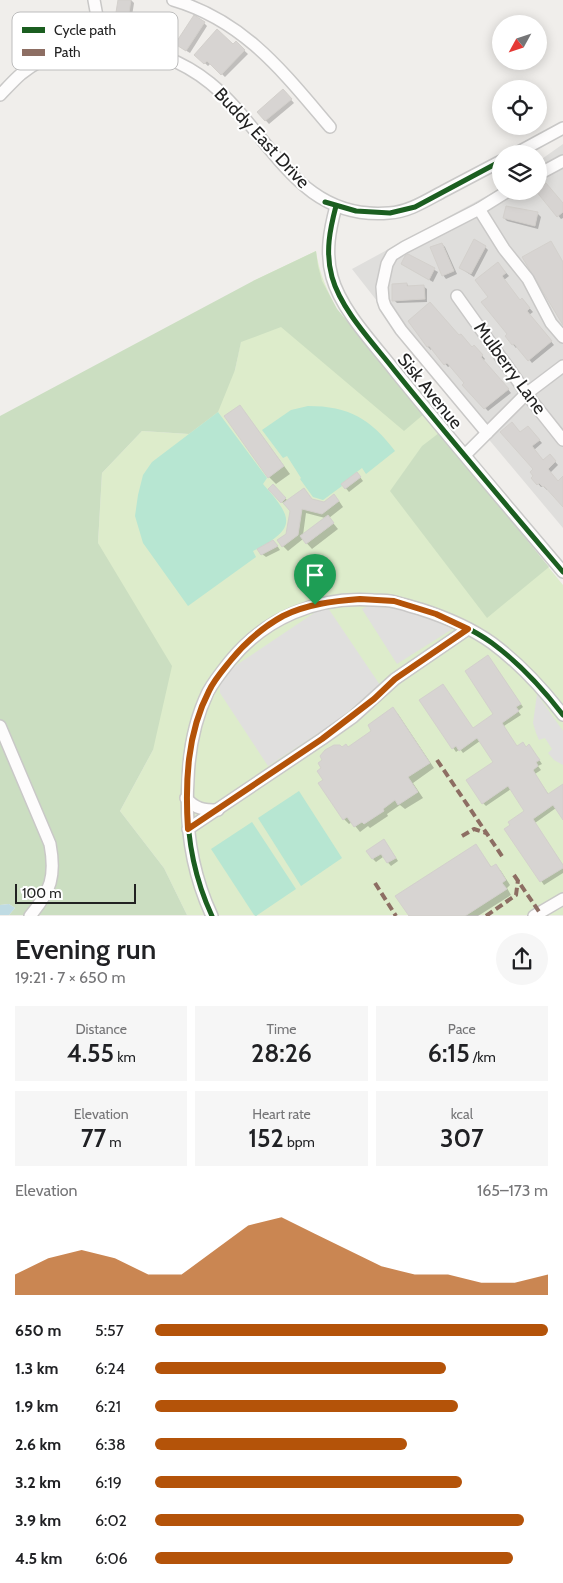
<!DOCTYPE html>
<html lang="en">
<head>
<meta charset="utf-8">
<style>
  body { margin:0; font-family:Cabin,sans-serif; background:#f6f6f6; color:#202124; height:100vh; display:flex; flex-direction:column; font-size:19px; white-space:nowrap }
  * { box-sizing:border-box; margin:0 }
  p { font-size:16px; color:#757577 }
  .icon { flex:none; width:28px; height:28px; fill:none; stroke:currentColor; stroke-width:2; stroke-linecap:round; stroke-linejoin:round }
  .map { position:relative; height:916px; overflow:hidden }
  .panel { display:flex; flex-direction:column; background:#fff; flex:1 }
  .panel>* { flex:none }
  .needle { width:32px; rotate:230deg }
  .tools { position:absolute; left:492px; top:15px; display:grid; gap:10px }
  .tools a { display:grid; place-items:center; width:55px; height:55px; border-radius:50%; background:#fff; box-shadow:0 2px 12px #0003; font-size:25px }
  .scale { position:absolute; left:15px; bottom:12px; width:121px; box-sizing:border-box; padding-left:5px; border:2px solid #222; border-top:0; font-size:14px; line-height:18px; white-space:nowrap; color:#222; -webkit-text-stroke:4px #fff; paint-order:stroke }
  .pin { position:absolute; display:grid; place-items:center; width:42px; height:42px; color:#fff; margin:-51px -21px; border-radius:50% 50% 50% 0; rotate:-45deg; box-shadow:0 0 5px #0007 }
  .pin .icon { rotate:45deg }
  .round { display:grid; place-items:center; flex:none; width:52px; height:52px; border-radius:26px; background:#f6f6f6 }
  .head { display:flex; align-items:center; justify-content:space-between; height:85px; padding:0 15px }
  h1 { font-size:28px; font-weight:600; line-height:38px }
  .metrics { display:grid; grid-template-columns:repeat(3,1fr); gap:8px; height:85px; padding:5px 15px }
  .metrics div { display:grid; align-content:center; border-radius:0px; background:#f6f6f6; text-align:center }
  .metrics b { font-size:25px; font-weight:600 }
  .metrics small { font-size:14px; font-weight:400 }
  .metrics p { font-size:14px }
  .chart { height:140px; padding:10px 15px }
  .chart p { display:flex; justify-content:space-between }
  .chart svg { width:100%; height:90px; margin-top:5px; fill:#b45309; opacity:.7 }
  ul { padding:0 15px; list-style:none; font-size:16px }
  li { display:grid; grid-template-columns:80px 60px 1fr; align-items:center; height:38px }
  li i { height:12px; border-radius:6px; background:#b45309 }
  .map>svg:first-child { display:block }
</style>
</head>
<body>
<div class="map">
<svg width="563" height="916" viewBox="0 0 563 916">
  <rect width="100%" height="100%" fill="#f0eeeb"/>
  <path fill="#dfdedc" d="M563 144V528L435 375 352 269 501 188V191H539V161Z"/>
  <path fill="#ddeccb" d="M316 251C319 273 327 290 337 309L563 585V915H187L164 868 120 811 153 750 98 543 102 473 142 431 189 434 235 370 253 281Z"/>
  <g fill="#cbdec1">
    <path d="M316 251 318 266 322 281 337 309 424 414 404 431 281 327 241 342 235 370 218 412 189 434 142 431 102 473 98 543 172 666 153 750 120 811 164 868 187 915H9L15 908 9 904 0 905V416L253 281Z"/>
    <path d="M439 433 549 567 487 618 390 491 422 446Z"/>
  </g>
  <g fill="#b7e6d2">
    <path d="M308 406C349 406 371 419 395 451L366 474 362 468 341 484 342 486 323 500 313 497 300 479 301 478 287 456 283 458 262 430 291 410Z"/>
    <path d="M218 412 267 478 263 484C293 518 298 528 253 551L256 557 188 606 143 543 135 516 138 495 143 475 152 462Z"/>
    <path d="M299 791 342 858 301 886 258 818Z"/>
    <path d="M252 822 296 889 256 916 254 915 211 849Z"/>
  </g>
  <g fill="#e0dfde">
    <path d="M374 603 419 612 454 628 397 664 362 609Z"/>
    <path d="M326 605 380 685 337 721 268 766 220 693V684L226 672Z"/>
    <path d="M537 694 563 731V765L554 760 548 753 552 749 545 738 539 740 536 733 533 723Z"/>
  </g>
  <path fill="#bfdbe3" d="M9 904 15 908 9 915H0V905Z"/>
  <g fill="#0003" fill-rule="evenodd">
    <path d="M119 0H131L134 3 129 35 118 34 115 31Z"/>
    <path d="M204 23 207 26 190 53 180 47Z"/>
    <path d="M236 43 248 54 225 77 211 63 208 66 196 55 233 45Z"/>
    <path d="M286 94 294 103 269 124 258 112Z"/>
    <path d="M546 184 563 204V218L561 219 539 191Z"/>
    <path d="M538 214 541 217 538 229 507 221 504 218Z"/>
    <path d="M442 244 445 247 457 274 446 279 443 275Z"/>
    <path d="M485 247 488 250 474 277 460 268Z"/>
    <path d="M408 255 438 272 433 282 402 264Z"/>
    <path d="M501 267 509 276 504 280 520 301 525 303 533 312 529 315 554 345 532 363 518 346 516 348 506 336 509 334 490 297Z"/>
    <path d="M407 284 409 287 423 286 427 289V302L397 303 394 300Z"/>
    <path d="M410 321 477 350 485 359 483 361 511 393 488 411 464 385 466 383 451 365 448 367 432 348 431 350 428 347Z"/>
    <path d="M239 407 246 414 290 474 276 484 269 477Z"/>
    <path d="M512 424 520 433 528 427 542 443 534 450 544 462 550 456 558 465 550 473 558 483 563 478V505L548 488 547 490 543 486 541 487 533 478 535 476 532 472 535 469 502 432Z"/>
    <path d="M360 477 363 481 349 492 343 485Z"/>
    <path d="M273 486 288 501 313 500 324 503 339 501 343 507 329 518 338 529 312 549 303 539 288 551 283 546 287 534 291 511 269 489ZM306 513 325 518 303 535Z"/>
    <path d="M276 544 280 550 266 557 262 554Z"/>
    <path d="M491 660 523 707 518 711 521 715 504 726 517 747 532 749 542 764 538 766 541 770 535 774 549 795 563 785V818L556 808 535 823 563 865V873L544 885 506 829 526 811 511 789 486 806 483 803 495 763 480 741 463 753 460 749 456 752 421 701 473 729 495 715Z"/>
    <path d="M393 709 398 714 434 768 413 783 423 798 405 809 400 805 387 814 388 816 370 828 368 826 360 832 352 822 349 824 344 819 325 780 342 748H348L373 731Z"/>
    <path d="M387 844 398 861 391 866 383 857 376 862 373 859Z"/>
    <path d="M475 846 492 868 496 865 501 871 510 885 507 888 511 895 478 916H410Z"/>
  </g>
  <g fill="#d7d4d2" stroke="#d3d0cc">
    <path d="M118 0H131L126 33 113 31Z"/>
    <path d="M194 15 205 22 186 51 175 44Z"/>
    <path d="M217 29 233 44 236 41 245 50 221 75 207 61 204 64 194 55Z"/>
    <path d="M283 89 292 99 265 121 257 112Z"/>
    <path d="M546 183 563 203V212L557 217 536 191H539V189Z"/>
    <path d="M506 206 538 212 535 226 503 218Z"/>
    <path d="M474 239 486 246 471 274 459 268Z"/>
    <path d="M551 241 563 262V325L522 257Z"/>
    <path d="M442 243 454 271 442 276 430 247Z"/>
    <path d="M408 254 435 268 429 280 401 264 405 256Z"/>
    <path d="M498 262 506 273 502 276 520 300 522 298 530 308 527 311 552 341 528 361 514 344 512 345 505 336 507 334 481 302 488 297 475 280Z"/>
    <path d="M407 283V286L424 285 425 299 392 301V284Z"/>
    <path d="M430 302 459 335 461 334 472 347 474 345 483 355 481 357 509 389 484 409 462 385 464 383 447 363 444 365 429 346 427 347 408 321Z"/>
    <path d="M240 405 284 466 268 478 224 416Z"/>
    <path d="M512 422 520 432 528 426 540 440 532 446 543 460 550 454 556 461 548 469 558 481 563 476V507L544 486 543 487 539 483 537 485 531 478 533 476 530 472 533 469 500 432Z"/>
    <path d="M357 472 361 477 345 489 341 484Z"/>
    <path d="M273 484 286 498 281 503 268 489Z"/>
    <path d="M304 488 312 499 324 502 334 494 339 501 322 514 302 509 298 535 282 547 277 540 286 534 290 511 283 503Z"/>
    <path d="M328 515 334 523 306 544 300 536Z"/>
    <path d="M273 540 278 546 261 555 257 549Z"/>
    <path d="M488 655 521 704 516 707 519 711 502 723 517 746 523 742 526 747 529 744 537 756 540 760 536 762 538 766 533 770 548 794 563 784V820L553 805 533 819 563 865V868L540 882 504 829 510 825 508 822 524 811 508 786 482 804 466 780 493 762 477 738 459 751 456 746 452 749 419 700 443 684 473 728 493 714 465 671Z"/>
    <path d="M393 707 430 763 408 777 418 792 398 805 395 800 383 809 384 811 364 824 362 822 354 827 347 817 343 820 318 783 323 780 317 771 321 768 318 763 322 760 320 756 325 750 334 745H340L342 747 346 744 348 747 371 731 368 725Z"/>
    <path d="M384 839 396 858 387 863 381 854 372 859 366 851Z"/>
    <path d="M476 844 491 867 496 864 506 880 502 883 507 889 465 916H409L395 896Z"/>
  </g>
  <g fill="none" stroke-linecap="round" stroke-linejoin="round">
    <defs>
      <g id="minor">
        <path d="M94 0 102 44"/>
        <path d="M173 0C245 21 284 73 330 127"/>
        <path d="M0 95C7 88 14 80 21 74 46 54 82 42 113 45 148 48 183 61 210 83 270 132 296 221 389 213 409 212 427 200 444 191 463 181 482 171 501 161"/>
        <path d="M515 154 563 128"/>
        <path d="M539 174 563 161"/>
        <path d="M336 206C330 229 325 252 332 277 341 310 374 344 395 371 450 439 507 506 563 572"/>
        <path d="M479 209 508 191"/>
        <path d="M457 296 532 401 563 440"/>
        <path d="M487 433 401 330 385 306 383 300 382 287 387 264 392 255 405 247 479 209 504 249 528 279 551 323 563 337"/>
        <path d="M465 455 526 394 563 366"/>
        <path d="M0 726 50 844C56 876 51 891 30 916"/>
        <path d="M186 798C195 809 204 810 218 810"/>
        <path d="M188 829 322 739 353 717 395 679 468 629"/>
        <path d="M212 916C192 873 185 826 188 780 189 750 195 719 208 692 214 681 222 671 230 661 265 618 317 596 373 600 380 600 388 600 395 602 404 604 412 607 420 609 445 617 471 628 492 643 519 663 543 689 563 715"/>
        <path d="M534 916 563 899"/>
      </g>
    </defs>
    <use href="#minor" stroke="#c9c8c7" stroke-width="14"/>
    <use href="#minor" stroke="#fdfcfc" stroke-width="11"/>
    <g stroke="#8d6e63" stroke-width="4" stroke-dasharray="8 4" stroke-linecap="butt">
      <path d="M437 760 504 859"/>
      <path d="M462 836 474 829 486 833"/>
      <path d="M514 875 540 913"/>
      <path d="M375 883 396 916"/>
      <path d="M486 916 516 895 518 880"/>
    </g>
    <defs>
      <g id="cycleway">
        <path d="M325 202 356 211 390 213 415 207 501 161"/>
        <path d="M336 206C330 229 325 252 332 277 341 310 374 344 395 371 450 439 507 506 563 572"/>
        <path d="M212 916C192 873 185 826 188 780 189 750 195 719 208 692 214 681 222 671 230 661 265 618 317 596 373 600 380 600 388 600 395 602 404 604 412 607 420 609 445 617 471 628 492 643 519 663 543 689 563 715"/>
      </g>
    </defs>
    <use href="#cycleway" stroke="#fff" stroke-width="8"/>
    <use href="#cycleway" stroke="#1b5e20" stroke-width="5"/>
  </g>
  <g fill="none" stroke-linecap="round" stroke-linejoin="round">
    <defs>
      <path id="route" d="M360 599 394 601 436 614 468 629 395 679 374 699 322 739 188 829C185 783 187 733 209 691 214 680 223 670 231 660 245 643 263 627 283 616 307 604 334 601 360 599Z"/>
    </defs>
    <use href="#route" stroke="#fff" stroke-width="10"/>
    <use href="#route" stroke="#b45309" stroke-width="6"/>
  </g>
  <g text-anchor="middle" stroke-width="4" stroke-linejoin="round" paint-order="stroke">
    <g font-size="18" fill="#222" stroke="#fff">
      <text transform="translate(262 138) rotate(47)" y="6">Buddy East Drive</text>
      <text transform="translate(510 368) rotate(54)" y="6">Mulberry Lane</text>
      <text transform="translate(430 391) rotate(51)" y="6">Sisk Avenue</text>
    </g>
  </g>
  <rect x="12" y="12" width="166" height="58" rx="8" fill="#fff" stroke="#bdbdbd" stroke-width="1"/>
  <rect x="22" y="27" width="23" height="6" fill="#1b5e20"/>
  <rect x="22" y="49" width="23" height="7" fill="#8d6e63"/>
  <g font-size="14" fill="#222">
    <text x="54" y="35">Cycle path</text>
    <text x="54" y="57">Path</text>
  </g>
</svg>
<div class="tools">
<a><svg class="needle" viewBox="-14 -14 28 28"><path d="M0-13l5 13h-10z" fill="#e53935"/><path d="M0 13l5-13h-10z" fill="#757577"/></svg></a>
<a><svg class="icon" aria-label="locate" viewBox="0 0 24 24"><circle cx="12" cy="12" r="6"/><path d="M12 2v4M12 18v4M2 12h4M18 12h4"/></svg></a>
<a><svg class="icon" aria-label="layers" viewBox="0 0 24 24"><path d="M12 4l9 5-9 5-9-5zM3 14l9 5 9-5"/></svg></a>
</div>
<div class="scale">100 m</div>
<div class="pin" style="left:315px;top:605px;background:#1e9e55"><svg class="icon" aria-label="arrive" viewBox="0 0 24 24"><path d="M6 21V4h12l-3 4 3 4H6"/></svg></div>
</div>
<section class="panel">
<div class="head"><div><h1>Evening run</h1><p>19:21 · 7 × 650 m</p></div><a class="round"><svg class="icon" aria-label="share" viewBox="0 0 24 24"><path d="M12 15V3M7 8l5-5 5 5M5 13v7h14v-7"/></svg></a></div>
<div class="metrics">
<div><p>Distance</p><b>4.55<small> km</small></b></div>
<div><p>Time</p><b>28:26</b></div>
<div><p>Pace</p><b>6:15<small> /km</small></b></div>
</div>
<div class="metrics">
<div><p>Elevation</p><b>77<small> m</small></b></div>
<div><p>Heart rate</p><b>152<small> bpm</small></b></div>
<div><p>kcal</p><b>307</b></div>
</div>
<div class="chart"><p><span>Elevation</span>165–173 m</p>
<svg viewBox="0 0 160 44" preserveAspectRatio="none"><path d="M0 44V34L10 26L20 22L30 26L40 34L50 34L60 22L70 10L80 6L90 14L100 22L110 30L120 34L130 34L140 38L150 38L160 34V44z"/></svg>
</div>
<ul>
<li><b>650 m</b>5:57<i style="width:100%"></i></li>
<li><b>1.3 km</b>6:24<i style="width:74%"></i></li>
<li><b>1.9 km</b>6:21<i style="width:77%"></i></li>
<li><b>2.6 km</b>6:38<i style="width:64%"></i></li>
<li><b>3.2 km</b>6:19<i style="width:78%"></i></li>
<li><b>3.9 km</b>6:02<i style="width:94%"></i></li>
<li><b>4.5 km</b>6:06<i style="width:91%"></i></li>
</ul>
</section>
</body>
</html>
